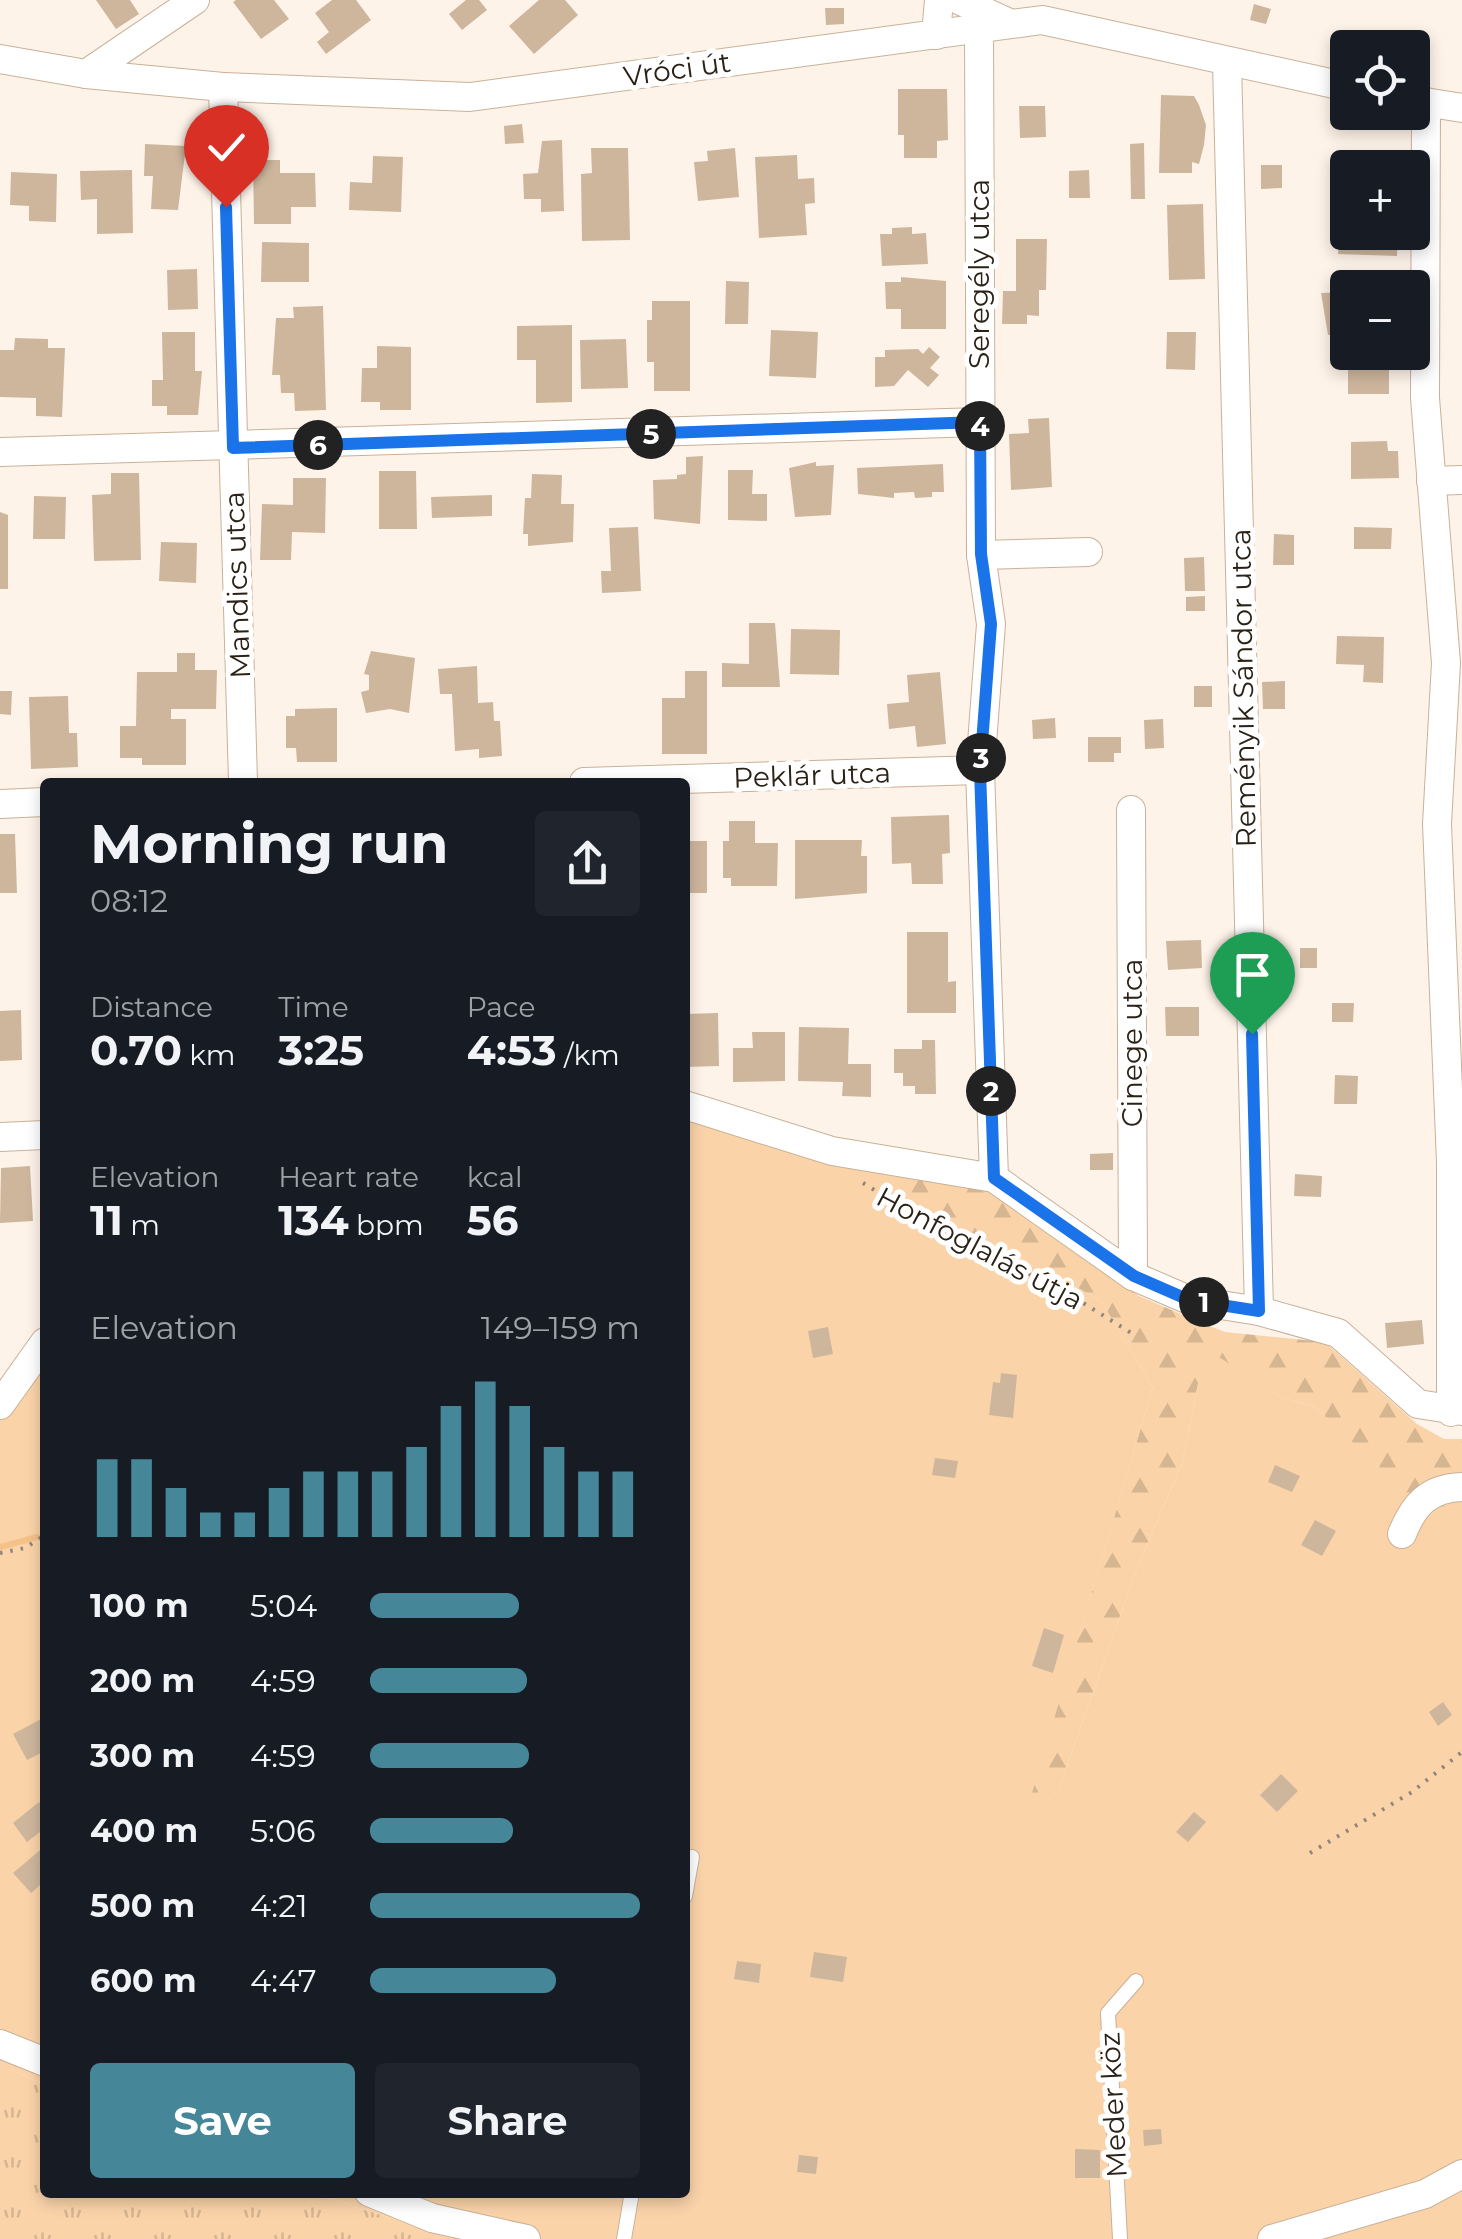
<!DOCTYPE html>
<html lang="en">
<head>
<meta charset="utf-8">
<style>
  body { margin:0; font-family:Montserrat,sans-serif; background:#20242c; color:#f1f3f6; height:100vh; display:flex; flex-direction:column; font-size:38px; white-space:nowrap }
  * { box-sizing:border-box; margin:0 }
  p { font-size:32px; color:#9ea1a6 }
  .icon { flex:none; width:55px; height:55px; fill:none; stroke:currentColor; stroke-width:2; stroke-linecap:round; stroke-linejoin:round }
  .map { position:relative; flex:1; overflow:hidden }
  .panel { position:absolute; left:40px; top:778px; width:650px; height:1420px; display:flex; flex-direction:column; background:#171b24; border-radius:10px; box-shadow:0 5px 15px #0003 }
  .panel>* { flex:none }
  .controls { position:absolute; left:1330px; top:30px; display:grid; gap:20px }
  .controls a { display:grid; place-items:center; width:100px; height:100px; border-radius:10px; background:#171b24; box-shadow:0 5px 15px #0003; font-size:50px }
  .pin { position:absolute; display:grid; place-items:center; width:85px; height:85px; color:#fff; margin:-102px -42px; border-radius:50% 50% 50% 0; rotate:-45deg; box-shadow:0 0 10px #0007 }
  .pin .icon { rotate:45deg }
  .km { position:absolute; width:50px; height:50px; margin:-25px; border-radius:50%; background:#222; color:#fff; font-size:28px; line-height:50px; text-align:center }
  .round { display:grid; place-items:center; flex:none; width:105px; height:105px; border-radius:10px; background:#20242c }
  .headline { display:flex; align-items:center; justify-content:space-between; height:170px; padding:0 50px }
  h1 { font-size:55px; font-weight:700; line-height:75px }
  .figures { display:grid; grid-template-columns:repeat(3,1fr); gap:15px; height:170px; padding:10px 50px }
  .figures div { display:grid; align-content:center }
  .figures b { font-size:42px; font-weight:700 }
  .figures small { font-size:28px; font-weight:400 }
  .figures p { font-size:28px }
  .chart { height:280px; padding:20px 50px }
  .chart p { display:flex; justify-content:space-between }
  .chart svg { width:100%; height:180px; margin-top:10px; stroke:#458799; stroke-width:6 }
  .cta { display:flex; gap:20px; margin-top:auto; padding:20px 50px }
  .cta a { flex:1; height:115px; border-radius:10px; background:#458799; color:#fff; font-size:40px; font-weight:700; line-height:115px; text-align:center }
  .cta a+a { background:#20242c; color:#f1f3f6 }
  ul { padding:0 50px; list-style:none; font-size:32px }
  li { display:grid; grid-template-columns:160px 120px 1fr; align-items:center; height:75px }
  li i { height:25px; border-radius:12px; background:#458799 }
  .map>svg:first-child { display:block }
</style>
</head>
<body>
<div class="map">
<svg width="1462" height="2239" viewBox="0 0 1462 2239">
  <defs>
    <pattern id="grass-tufts" width="24" height="20" patternUnits="userSpaceOnUse" patternTransform="scale(2.5)"><rect width="24" height="20" fill="#fad3a9"/><path d="M3 7l-1-3M5 7V3M7 7l1-3M15 17l-1-3M17 17v-4M19 17l1-3" fill="none" stroke="#d6b591"/></pattern>
    <pattern id="forest-firs" width="22" height="20" patternUnits="userSpaceOnUse" patternTransform="scale(2.5)"><rect width="22" height="20" fill="#fad3a9"/><path d="M5 1l3.5 6h-7zM16 11l3.5 6h-7z" fill="#d6b591"/></pattern>
  </defs>
  <rect width="100%" height="100%" fill="#fef3e9"/>
  <path fill="url(#grass-tufts)" d="M0 2065 45 2085V2192L311 2193 458 2239H0Z"/>
  <path fill="url(#forest-firs)" d="M858 1164 978 1187 1052 1223 1139 1296 1202 1323 1225 1332 1325 1342 1417 1424 1444 1439H1462V1506L1421 1508 1315 1407 1280 1397 1219 1358 1199 1379 1182 1463 1136 1571 1058 1791 1021 1828 1153 1387 1101 1301 1046 1270 970 1242 879 1191Z"/>
  <g fill="#fad3a9">
    <path d="M685 1105 858 1164 880 1191 970 1242 1046 1270 1101 1301 1153 1387 1022 1826 1058 1791 1136 1571 1182 1463 1199 1379 1219 1357 1280 1397 1315 1407 1421 1507 1462 1506V2239H458L311 2193 685 2192Z"/>
    <path d="M45 1342V2085L0 2065V1405Z"/>
  </g>
  <g fill="none" stroke-linecap="round" stroke-linejoin="round">
    <path stroke="#f6c189" stroke-width="6" d="M0 1547 37 1537"/>
  </g>
  <g fill="#ceb69d">
    <path d="M96 0H130L139 14 116 29Z"/>
    <path d="M236 0H274L289 19 261 39 233 2Z"/>
    <path d="M332 0H356L371 20 326 54 317 42 329 32 315 13Z"/>
    <path d="M466 0H479L487 10 462 30 449 14Z"/>
    <path d="M539 0H565L578 15 534 54 509 26Z"/>
    <path d="M1254 4 1271 9 1266 24 1250 20Z"/>
    <path d="M825 8H844V24L826 25Z"/>
    <path d="M898 89H947L948 140 937 141V158H904V135H898Z"/>
    <path d="M1161 95 1194 96 1199 105 1206 125 1204 145 1199 164 1192 162V173H1159Z"/>
    <path d="M1019 106H1045L1046 137 1020 138Z"/>
    <path d="M522 124 524 143 505 144 504 126Z"/>
    <path d="M562 140 564 211 541 212V199H524L523 174 538 173 542 141Z"/>
    <path d="M1144 143 1145 199H1131L1130 144Z"/>
    <path d="M145 144 186 146 178 210 151 209 153 176H144Z"/>
    <path d="M591 148H628L630 240 582 241 581 174 592 173Z"/>
    <path d="M735 148 739 197 698 201 694 162 708 161 707 151Z"/>
    <path d="M797 155 798 179 814 178 815 203 805 204 807 235 759 238 755 157Z"/>
    <path d="M373 156 403 157 401 212 349 210 350 182 372 183Z"/>
    <path d="M253 160H280V173H315L316 207H291V224H254Z"/>
    <path d="M1261 165H1282V188L1261 189Z"/>
    <path d="M132 170 133 233 97 234V199L81 200 80 171Z"/>
    <path d="M1089 170 1090 198H1069V171Z"/>
    <path d="M11 172 57 174 56 222 29 221V206L10 205Z"/>
    <path d="M1203 204 1205 279 1169 280 1167 205Z"/>
    <path d="M912 227V234L926 233 928 264 882 266 880 234H892V228Z"/>
    <path d="M1340 230 1398 234 1397 256 1338 254Z"/>
    <path d="M1016 239H1047L1046 290H1039V316L1027 315V324H1002L1003 291H1016Z"/>
    <path d="M262 242 309 243V282H261Z"/>
    <path d="M197 269 198 309 168 310 167 270Z"/>
    <path d="M901 277 946 281V329H901V309H886L885 282H901Z"/>
    <path d="M1396 278V288H1354L1365 279Z"/>
    <path d="M726 281 749 282 748 324H725Z"/>
    <path d="M1348 292V335H1328L1321 293Z"/>
    <path d="M652 301H690V391H654V362H647V320H652Z"/>
    <path d="M323 306 326 410 295 411 294 393H281L280 375H272L276 318H294L293 307Z"/>
    <path d="M572 325V402L536 403V360H517V326Z"/>
    <path d="M771 330 818 332 816 378 769 376Z"/>
    <path d="M162 332H195V371H202L198 415H167V406H152V380H163Z"/>
    <path d="M1167 332H1196L1195 370 1166 369Z"/>
    <path d="M15 338 48 339V348H65L62 417 36 416V398L0 397V350H14Z"/>
    <path d="M626 339 628 388 581 389 580 340Z"/>
    <path d="M377 346 411 347V410H380V402H361L362 368H377Z"/>
    <path d="M929 347 940 357 930 368 939 375 928 387 908 370 894 386 875 387V357H885V350L918 349 923 354Z"/>
    <rect x="1348" y="365" width="41" height="29"/>
    <path d="M1049 418 1052 487 1011 490 1009 434 1029 433 1028 419Z"/>
    <path d="M1387 441 1388 451H1398L1399 478 1351 479V442Z"/>
    <path d="M703 456 700 524 654 519 653 480 677 479V475L686 474V457Z"/>
    <path d="M816 462V466L834 465 831 515 795 517 789 468Z"/>
    <path d="M943 464 944 492H932V497L915 498 914 492 894 493V498L858 494 857 468Z"/>
    <path d="M728 470H753L752 494H767V521L728 520Z"/>
    <path d="M379 471H416L417 529H379Z"/>
    <path d="M111 473H139L141 560 94 561 92 495 111 494Z"/>
    <path d="M532 474 562 475 561 504H574L573 542 528 546V534H523L525 498H531Z"/>
    <path d="M293 478H326L325 533 292 532 291 560H260L262 504 293 505Z"/>
    <path d="M492 495V516L432 518 431 497Z"/>
    <path d="M34 496 66 497 65 539H33Z"/>
    <path d="M0 512 8 515V589H0Z"/>
    <path d="M638 527 641 591 602 593 601 571H611L609 528Z"/>
    <path d="M1354 527 1392 528 1391 549H1354Z"/>
    <path d="M1274 534 1294 535V565H1273Z"/>
    <path d="M161 542 197 543 196 583 159 581Z"/>
    <path d="M1204 557 1205 591H1185L1184 558Z"/>
    <path d="M1205 596V611H1186V597Z"/>
    <path d="M749 623H775L780 687H722V663L749 664Z"/>
    <path d="M791 629 840 630 839 675 790 674Z"/>
    <path d="M1337 636 1384 637 1383 683 1363 682 1364 665 1336 664Z"/>
    <path d="M371 651 415 658 409 713 390 709 366 713 361 692 369 690V675L364 674Z"/>
    <path d="M177 653H195V670H217L216 709H171V719H186V765H142V758H120V726H136L137 672H177Z"/>
    <path d="M477 666 478 703 493 702 494 721H500L502 756 479 758V749L455 751 452 694H440L438 669Z"/>
    <path d="M685 671H707V754H662V698H685Z"/>
    <path d="M940 672 946 744 917 747 915 726 889 729 887 704 909 702 907 675Z"/>
    <path d="M1285 681V709H1263L1262 682Z"/>
    <rect x="1194" y="686" width="18" height="21"/>
    <path d="M0 691H12L11 715 0 714Z"/>
    <path d="M68 696 69 733H77L78 767 31 769 29 697Z"/>
    <path d="M337 708V762H297L296 748H286V716H295V709Z"/>
    <path d="M1055 718 1056 738 1033 739 1032 720Z"/>
    <path d="M1163 719 1164 748 1145 749 1144 720Z"/>
    <path d="M1088 737H1121V753H1114V762H1088Z"/>
    <path d="M949 815 950 853 942 854 943 884H912L911 863 892 864 891 817Z"/>
    <path d="M729 821H755V843H778L777 886H731V878H723V841H729Z"/>
    <path d="M0 834H15L17 893H0Z"/>
    <path d="M795 840H862L861 856H867V893L795 899Z"/>
    <rect x="685" y="841" width="22" height="52"/>
    <path d="M907 932H948V982L956 981V1013H907Z"/>
    <path d="M1201 940 1202 968 1168 970 1166 941Z"/>
    <rect x="1300" y="948" width="17" height="20"/>
    <path d="M1332 1003H1354L1353 1022H1332Z"/>
    <path d="M1165 1007H1199V1036H1166Z"/>
    <path d="M21 1010 22 1060 0 1061V1011Z"/>
    <path d="M718 1013 719 1066 685 1067V1014Z"/>
    <path d="M799 1027 849 1028 848 1064H871V1097L842 1096 843 1082 798 1081Z"/>
    <path d="M752 1032H785V1081L733 1082V1048H753Z"/>
    <path d="M922 1040H935L936 1094H915V1086H903V1073H894V1049H922Z"/>
    <path d="M1335 1075 1358 1076 1357 1104H1334Z"/>
    <path d="M1113 1153V1170H1090V1154Z"/>
    <path d="M30 1166 33 1221 0 1223 1 1168Z"/>
    <path d="M1295 1174 1322 1176 1321 1197 1294 1196Z"/>
    <path d="M1422 1320 1424 1344 1387 1348 1385 1323Z"/>
    <path d="M828 1327 833 1354 813 1358 808 1331Z"/>
    <path d="M1001 1373 1017 1375 1013 1418 989 1415 993 1382 1000 1383Z"/>
    <path d="M935 1458 958 1461 955 1478 932 1475Z"/>
    <path d="M1275 1465 1300 1476 1292 1492 1268 1482Z"/>
    <path d="M1315 1520 1336 1531 1322 1556 1301 1545Z"/>
    <path d="M1044 1628 1064 1635 1053 1673 1032 1666Z"/>
    <path d="M1443 1702 1452 1715 1438 1726 1429 1712Z"/>
    <path d="M45 1717V1751L27 1760 13 1734Z"/>
    <path d="M1281 1774 1298 1791 1277 1812 1260 1795Z"/>
    <path d="M39 1802 45 1810V1828L27 1842 13 1823Z"/>
    <path d="M1194 1812 1206 1822 1188 1842 1176 1832Z"/>
    <path d="M45 1846V1881L31 1893 13 1873Z"/>
    <path d="M814 1952 847 1957 843 1982 810 1977Z"/>
    <path d="M737 1961 761 1964 759 1983 734 1979Z"/>
    <path d="M1161 2129 1162 2144 1144 2146 1143 2130Z"/>
    <path d="M1075 2149 1100 2150V2178H1075Z"/>
    <path d="M799 2155 818 2157 816 2174 797 2172Z"/>
  </g>
  <g fill="none" stroke-linecap="round" stroke-linejoin="round">
    <defs>
      <g id="lane">
        <path d="M685 1896 692 1857"/>
        <path d="M624 2239 632 2192"/>
        <path d="M1120 2239 1108 2013 1136 1981"/>
      </g>
      <g id="street">
        <path d="M959 0 1009 23"/>
        <path d="M979 29 981 555 991 624 980 770 994 1178"/>
        <path d="M936 35 939 0"/>
        <path d="M0 59 86 74 223 87 470 97 1042 20 1348 87"/>
        <path d="M1227 64 1259 1311"/>
        <path d="M86 74 195 0"/>
        <path d="M223 87 243 782"/>
        <path d="M1412 100 1462 108"/>
        <path d="M1426 102 1425 398 1446 663 1437 824 1451 1162V1412"/>
        <path d="M0 452 979 422"/>
        <path d="M1431 481 1462 480"/>
        <path d="M981 555 1088 552"/>
        <path d="M584 782 980 770"/>
        <path d="M0 804 45 802"/>
        <path d="M1131 810 1133 1276"/>
        <path d="M685 1105 832 1151 994 1178 1133 1276 1189 1300 1259 1311 1338 1333 1418 1404 1462 1411"/>
        <path d="M0 1137 45 1135"/>
        <path d="M0 1405 45 1342"/>
        <path d="M1402 1534C1414 1504 1429 1488 1462 1487"/>
        <path d="M0 2044 45 2062"/>
        <path d="M369 2192 432 2218 526 2239"/>
        <path d="M1272 2239 1425 2194 1462 2174"/>
      </g>
    </defs>
    <use href="#lane" stroke="#c9b198" stroke-width="16"/>
    <use href="#street" stroke="#c9b198" stroke-width="30"/>
    <g stroke="#8f857b" stroke-width="4" stroke-dasharray="2.5 8" stroke-linecap="butt">
      <path d="M863 1183 971 1250 1053 1284 1136 1336"/>
      <path d="M0 1553 25 1548 45 1535"/>
      <path d="M1310 1853 1412 1792 1462 1752"/>
    </g>
    <use href="#lane" stroke="#fff" stroke-width="14"/>
    <use href="#street" stroke="#fff" stroke-width="28"/>
  </g>
  <g fill="none" stroke-linecap="round" stroke-linejoin="round">
    <defs>
      <path id="route" d="M226 207 233 448 980 422 981 554 991 624 980 770 994 1178 1134 1276 1189 1300 1259 1311 1252 1034"/>
    </defs>
    <use href="#route" stroke="#fff" stroke-width="20"/>
    <use href="#route" stroke="#1a73e8" stroke-width="12"/>
  </g>
  <g text-anchor="middle" stroke-width="10" stroke-linejoin="round" paint-order="stroke">
    <g font-size="28" fill="#2a2117" stroke="#fff">
      <text transform="translate(677 69) rotate(-8)" y="10">Vróci út</text>
      <text transform="translate(979 274) rotate(-90)" y="10">Seregély utca</text>
      <text transform="translate(237 585) rotate(-92)" y="10">Mandics utca</text>
      <text transform="translate(1243 688) rotate(-91)" y="10">Reményik Sándor utca</text>
      <text transform="translate(812 775) rotate(-2)" y="10">Peklár utca</text>
      <text transform="translate(1132 1043) rotate(-90)" y="10">Cinege utca</text>
      <text transform="translate(980 1248) rotate(28)" y="10">Honfoglalás útja</text>
      <text transform="translate(1113 2105) rotate(-93)" y="10">Meder köz</text>
    </g>
  </g>
</svg>
<div class="controls">
<a><svg class="icon" aria-label="locate" viewBox="0 0 24 24"><circle cx="12" cy="12" r="6"/><path d="M12 2v4M12 18v4M2 12h4M18 12h4"/></svg></a>
<a>+</a>
<a>−</a>
</div>
<div class="pin" style="left:1252px;top:1034px;background:#1e9e55"><svg class="icon" aria-label="arrive" viewBox="0 0 24 24"><path d="M6 21V4h12l-3 4 3 4H6"/></svg></div>
<div class="pin" style="left:226px;top:207px;background:#d93025"><svg class="icon" aria-label="check" viewBox="0 0 24 24"><path d="M5 12l5 5 9-10"/></svg></div>
<b class="km" style="left:1204px;top:1302px">1</b>
<b class="km" style="left:991px;top:1091px">2</b>
<b class="km" style="left:981px;top:758px">3</b>
<b class="km" style="left:980px;top:426px">4</b>
<b class="km" style="left:651px;top:434px">5</b>
<b class="km" style="left:318px;top:445px">6</b>
<section class="panel">
<div class="headline"><div><h1>Morning run</h1><p>08:12</p></div><a class="round"><svg class="icon" aria-label="share" viewBox="0 0 24 24"><path d="M12 15V3M7 8l5-5 5 5M5 13v7h14v-7"/></svg></a></div>
<div class="figures">
<div><p>Distance</p><b>0.70<small> km</small></b></div>
<div><p>Time</p><b>3:25</b></div>
<div><p>Pace</p><b>4:53<small> /km</small></b></div>
</div>
<div class="figures">
<div><p>Elevation</p><b>11<small> m</small></b></div>
<div><p>Heart rate</p><b>134<small> bpm</small></b></div>
<div><p>kcal</p><b>56</b></div>
</div>
<div class="chart"><p><span>Elevation</span>149–159 m</p>
<svg viewBox="0 0 160 44" preserveAspectRatio="none"><path d="M5 44V25M15 44V25M25 44V32M35 44V38M45 44V38M55 44V32M65 44V28M75 44V28M85 44V28M95 44V22M105 44V12M115 44V6M125 44V12M135 44V22M145 44V28M155 44V28"/></svg>
</div>
<ul>
<li><b>100 m</b>5:04<i style="width:55%"></i></li>
<li><b>200 m</b>4:59<i style="width:58%"></i></li>
<li><b>300 m</b>4:59<i style="width:59%"></i></li>
<li><b>400 m</b>5:06<i style="width:53%"></i></li>
<li><b>500 m</b>4:21<i style="width:100%"></i></li>
<li><b>600 m</b>4:47<i style="width:69%"></i></li>
</ul>
<div class="cta"><a>Save</a><a>Share</a></div>
</section>
</div>
</body>
</html>
